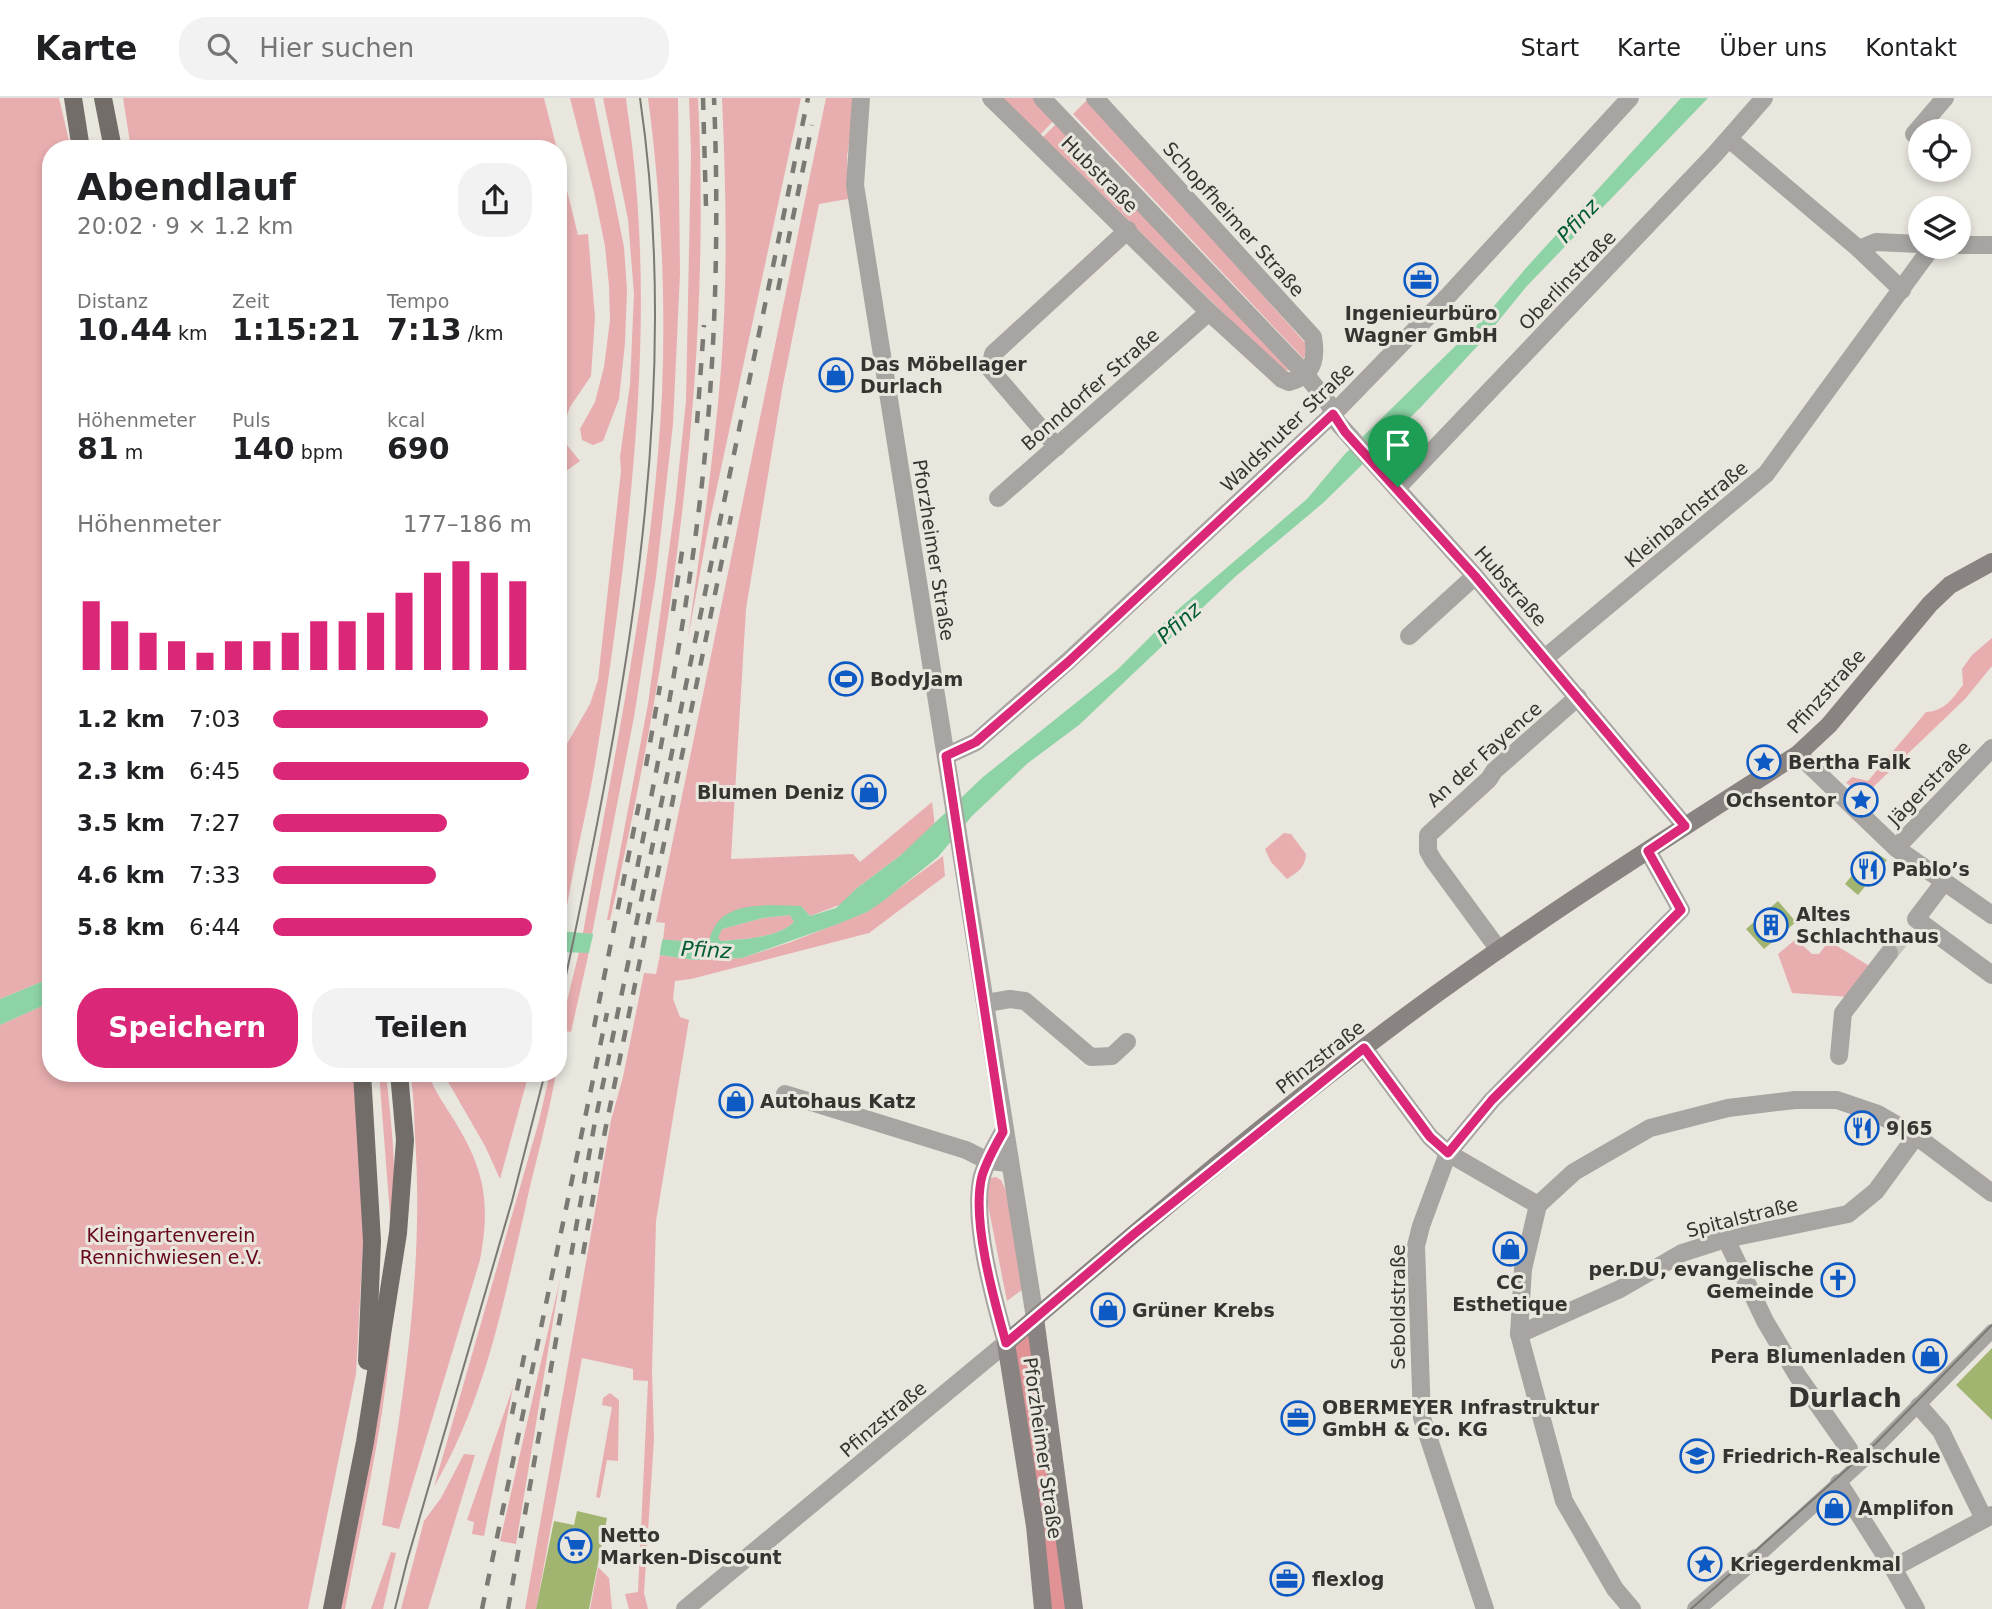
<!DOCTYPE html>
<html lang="de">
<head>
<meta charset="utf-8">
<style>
  body { margin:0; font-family:"DejaVu Sans",sans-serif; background:#f2f2f2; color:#202124; height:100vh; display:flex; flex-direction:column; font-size:26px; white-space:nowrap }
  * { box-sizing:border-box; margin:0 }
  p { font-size:23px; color:#757577 }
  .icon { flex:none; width:38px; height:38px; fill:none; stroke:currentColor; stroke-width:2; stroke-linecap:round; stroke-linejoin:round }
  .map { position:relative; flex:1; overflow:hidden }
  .sheet { position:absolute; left:42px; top:42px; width:525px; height:942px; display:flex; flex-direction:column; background:#fff; border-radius:28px; box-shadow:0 4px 10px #0003 }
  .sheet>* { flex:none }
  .fabs { position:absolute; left:1908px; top:21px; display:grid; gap:14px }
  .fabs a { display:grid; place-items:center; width:63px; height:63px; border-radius:50%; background:#fff; box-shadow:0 4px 10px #0003; font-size:35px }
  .pin { position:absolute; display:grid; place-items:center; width:60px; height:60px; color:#fff; margin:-72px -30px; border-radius:50% 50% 50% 0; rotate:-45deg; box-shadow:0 0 7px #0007 }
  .pin .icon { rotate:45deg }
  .round { display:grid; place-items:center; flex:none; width:74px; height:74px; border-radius:28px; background:#f2f2f2 }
  .summary { display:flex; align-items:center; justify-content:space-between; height:119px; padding:0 35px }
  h1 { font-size:38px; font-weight:800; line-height:52px }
  .metrics { display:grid; grid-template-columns:repeat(3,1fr); gap:10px; height:119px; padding:7px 35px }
  .metrics div { display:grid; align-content:center }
  .metrics b { font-size:30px; font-weight:800 }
  .metrics small { font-size:19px; font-weight:400 }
  .metrics p { font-size:19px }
  .chart { height:196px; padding:14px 35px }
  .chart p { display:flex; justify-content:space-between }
  .chart svg { width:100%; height:126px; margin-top:7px; stroke:#db2777; stroke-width:6 }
  .primary-button { display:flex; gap:14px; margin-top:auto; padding:14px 35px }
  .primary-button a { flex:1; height:80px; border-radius:28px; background:#db2777; color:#fff; font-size:28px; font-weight:800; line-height:80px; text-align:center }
  .primary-button a+a { background:#f2f2f2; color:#202124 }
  ul { padding:0 35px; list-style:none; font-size:23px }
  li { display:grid; grid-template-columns:112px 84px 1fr; align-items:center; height:52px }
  li i { height:18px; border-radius:9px; background:#db2777 }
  header { display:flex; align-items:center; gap:42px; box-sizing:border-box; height:98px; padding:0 35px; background:#fff; border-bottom:2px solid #e0e0e0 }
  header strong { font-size:33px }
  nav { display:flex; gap:38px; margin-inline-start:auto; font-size:24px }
  .search { width:490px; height:63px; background:#f2f2f2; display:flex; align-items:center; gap:18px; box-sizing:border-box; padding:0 24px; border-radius:28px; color:#757577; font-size:26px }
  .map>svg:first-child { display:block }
</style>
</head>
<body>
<header>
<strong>Karte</strong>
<div class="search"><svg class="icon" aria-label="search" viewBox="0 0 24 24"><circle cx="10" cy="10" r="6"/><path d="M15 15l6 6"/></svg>Hier suchen</div>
<nav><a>Start</a><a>Karte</a><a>Über uns</a><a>Kontakt</a></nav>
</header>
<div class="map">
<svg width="1992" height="1511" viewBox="0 0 1992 1511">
  <rect width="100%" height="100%" fill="#e9e6de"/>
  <g fill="#e8aeaf">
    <path d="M0 0H59L71 51H51V880L0 901Z"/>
    <path d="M123 0H544L557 51H131Z"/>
    <path d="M570 0H594L624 149 627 192 625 245 619 301 603 343 593 347 582 342 580 331 595 304 604 269 610 222 609 188 605 148 594 94Z"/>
    <path d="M603 0H626L627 9C649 156 642 295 626 442 617 523 606 603 592 683 584 725 574 766 567 808L558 782V661L590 606 598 582 621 373 620 359 630 286 634 196 628 121Z"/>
    <path d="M648 0H678L680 176 673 326 656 479 634 619 592 836 583 835C614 656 653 478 662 296 666 198 661 97 648 0Z"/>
    <path d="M689 0H698C712 276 671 554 610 822H607L648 606 675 408 686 303 691 54Z"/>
    <path d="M722 0H801L709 426 688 540C700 451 714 361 721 271 728 181 726 90 722 0Z"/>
    <path d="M826 0H855L847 59 848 101 819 106 782 292 746 511 731 761 853 756 860 764 932 704 935 728 901 757 857 790 842 806 810 818 801 808 717 826 708 845 663 842 665 825 656 824Z"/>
    <path d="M1001 0H1034L1055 21 1040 37Z"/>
    <path d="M1088 1 1307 247 1304 261 1073 16Z"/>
    <path d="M1058 24 1290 272 1283 273 1043 39Z"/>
    <path d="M558 56 578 137 588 136 595 219 591 278 570 309 563 329 566 346 580 363 558 379Z"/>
    <path d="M1992 540V568L1965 601 1868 694 1857 687 1852 689 1846 685 1852 679 1868 683 1926 614C1945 613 1952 601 1963 587L1962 571 1972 557Z"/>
    <path d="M1284 735 1291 736 1306 756C1305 770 1298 774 1287 781L1271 764 1265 751Z"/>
    <path d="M943 758 945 778 869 835 691 881 675 883 673 901 680 919 689 922 656 1123 652 1273 654 1341 644 1495 648 1511H629L625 1496 638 1494 648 1283 633 1282V1271L582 1260 536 1511H525L611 1022 623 979 644 875 656 876 660 857 694 862 742 860 791 844 867 814Z"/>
    <path d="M790 817 794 824C778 840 744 841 721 843L717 840 722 831 763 820Z"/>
    <path d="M1796 841 1812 856H1819L1829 843 1871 869 1849 899 1792 895 1778 856Z"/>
    <path d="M579 854H589L571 934 560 932Z"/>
    <path d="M51 904V975H353L358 1001 364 1126 356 1276 308 1511H0V927Z"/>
    <path d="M379 975H386C391 1023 397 1069 393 1118L390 1117Z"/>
    <path d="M410 975H428C434 993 447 1010 457 1027 486 1075 490 1108 480 1162L399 1431 382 1427C404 1300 424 1168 415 1039 414 1018 414 996 410 975Z"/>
    <path d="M443 975H529L500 1081 485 1048Z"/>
    <path d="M550 975H556C548 1022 534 1068 524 1116 501 1214 485 1300 434 1389L539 1023Z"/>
    <path d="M996 1079 1001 1082 1008 1097 1023 1191 1007 1203 985 1092 989 1080Z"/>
    <path d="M560 1181 516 1446 500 1443Z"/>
    <path d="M393 1200C390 1305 364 1408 345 1511H337Z"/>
    <path d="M513 1289 484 1438 472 1436 474 1424 467 1422Z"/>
    <path d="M610 1295 619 1302 618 1363 607 1362 600 1400 596 1399 612 1309 602 1307 603 1300Z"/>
    <path d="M464 1356 475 1357 428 1511H401L424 1423 441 1400Z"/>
    <path d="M391 1454 396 1455 383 1511H371Z"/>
    <path d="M598 1469 609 1480 612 1511H590Z"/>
  </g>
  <path fill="#e09294" d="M1033 1233 1071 1511H1045L1011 1251Z"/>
  <g fill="#8dd3a6" fill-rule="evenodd">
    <path d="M1681 0H1708L1526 189 1483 242 1420 310 1323 405 1236 478 1079 627 1028 665 972 718 938 759 882 804 867 814 838 826 742 860 694 862 660 857 558 854V833L707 845C710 839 713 831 717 825 735 802 775 808 801 808L810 818 836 810 857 790 901 757 983 679 1117 572 1175 514 1307 401 1344 357 1484 220 1526 170ZM790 817 794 824C778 840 744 841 721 843L718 840 722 831 763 820Z"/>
    <path d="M51 880V904L0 927V901Z"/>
  </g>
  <path fill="#e9e6de" d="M594 833 663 838 659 860 588 858Z"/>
  <g fill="#a2b570">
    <path d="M1872 752 1887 762 1858 797 1845 786Z"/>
    <path d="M1778 803 1796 824 1764 851 1746 831Z"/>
    <path d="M1992 1250V1322L1956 1287Z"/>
    <path d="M577 1413 607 1420 589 1511H536L554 1423 574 1427Z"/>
  </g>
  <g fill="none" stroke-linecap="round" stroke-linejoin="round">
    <path stroke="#c5c2bb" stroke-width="18" stroke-dasharray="18 9" stroke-linecap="butt" d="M1889 855 1906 834"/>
    <path stroke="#a8a4a2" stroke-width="14" d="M1756 1460 1862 1364 1992 1233"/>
    <g stroke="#a8a4a2" stroke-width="18">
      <path d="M861 0 855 87 1035 1220"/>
      <path d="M991 0 1209 214 1282 281 1289 284C1313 278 1317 261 1313 239L1095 0"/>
      <path d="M1042 0 1306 277 1329 306 1337 324 1475 478 1685 728"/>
      <path d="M1914 36 1945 0"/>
      <path d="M1729 41 1859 151 1876 144 1920 146"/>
      <path d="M1958 147H1992"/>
      <path d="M1859 151 1902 192"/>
      <path d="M1057 349 990 271 993 256 1128 132"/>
      <path d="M1398 389 1715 56 1764 0"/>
      <path d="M998 400 1209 214"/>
      <path d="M1409 538 1475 478"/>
      <path d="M1545 560 1766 376 1932 149"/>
      <path d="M1798 656 1896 750 1992 817"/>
      <path d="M946 658 976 644 1067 564 1333 316 1447 199 1630 0"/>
      <path d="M1896 750 1992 650"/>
      <path d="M1944 784 1916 821 1992 877"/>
      <path d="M1499 852 1433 762 1428 753V737L1489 681 1494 673 1578 599"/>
      <path d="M986 905 1010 901 1025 903 1091 959 1112 958 1127 944"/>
      <path d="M1364 950 1430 1039 1448 1055 1538 1107"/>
      <path d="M1839 958 1843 915 1889 855"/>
      <path d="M785 996 966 1052 988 1063 1009 1065"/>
      <path d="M1003 1034C995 1048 987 1062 982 1078 971 1121 994 1202 1006 1245"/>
      <path d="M1726 1141 1765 1223 1797 1277 1849 1351"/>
      <path d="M1519 1236 1620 1191 1682 1155 1726 1141 1848 1116 1876 1093 1916 1038"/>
      <path d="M1919 1308 1941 1333 1984 1421"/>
      <path d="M1839 1385 1893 1470 1916 1511"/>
      <path d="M1893 1470 1992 1417"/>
      <path d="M1485 1511 1422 1320 1416 1148 1421 1128 1448 1055 1492 1002 1681 812 1648 753"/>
      <path d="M1632 1511 1615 1491 1564 1403 1519 1236 1523 1171 1538 1107 1574 1074 1650 1030 1728 1010 1795 1002H1837L1878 1016 1916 1038 1992 1095"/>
      <path d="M1696 1511 1756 1460"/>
    </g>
    <path stroke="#a8a4a2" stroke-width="18" d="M685 1511 1006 1245"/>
    <g stroke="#898481" stroke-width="18">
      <path d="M1035 1220 1074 1511"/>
      <path d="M1043 1511 1035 1428 1006 1245C1132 1137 1258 1029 1390 930 1521 832 1660 744 1798 656L1829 627 1930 506 1950 487 1992 464"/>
    </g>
    <g stroke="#736d69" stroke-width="18">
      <path d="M73 0 81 51"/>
      <path d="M103 0 113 51"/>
      <path d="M362 975 372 1143 367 1263"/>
      <path d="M332 1511 365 1344 398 1135 405 1042 399 975"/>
    </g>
    <g stroke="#7b7974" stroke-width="2">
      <path d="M558 915C622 616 685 306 640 0"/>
      <path d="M395 1511 407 1463 512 1103 545 975"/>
      <path d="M1691 1511 1876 1345 1992 1227"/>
    </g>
    <g stroke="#7b7974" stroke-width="4.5" stroke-dasharray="12 12" stroke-linecap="butt">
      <path d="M703 0 706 108"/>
      <path d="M778 192 812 27"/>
      <path d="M697 325 704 227"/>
      <path d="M673 513 683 447"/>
      <path d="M646 668 660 588"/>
      <path d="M628 816C657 670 687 524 703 376 716 251 719 126 714 0"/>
      <path d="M594 929 639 706"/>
      <path d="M583 1156 605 1033 731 418"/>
      <path d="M512 1316 525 1254"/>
      <path d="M482 1511 607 915"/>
      <path d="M508 1511 594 1029 808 0"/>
    </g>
  </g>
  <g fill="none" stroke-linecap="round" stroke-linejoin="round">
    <defs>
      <path id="route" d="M1333 316 1345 334 1475 478 1685 728 1648 753 1681 812 1492 1002 1448 1055 1430 1039 1364 950 1134 1136 1006 1245C994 1202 971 1121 982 1078 987 1062 995 1048 1003 1034L946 658 976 644 1068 564Z"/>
    </defs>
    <use href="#route" stroke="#fff" stroke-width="14"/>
    <use href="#route" stroke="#db2777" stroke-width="9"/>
  </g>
  <defs>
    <symbol id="office-ring" viewBox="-11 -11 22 22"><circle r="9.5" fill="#e9e6de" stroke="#0e5ac5" stroke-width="1.5"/><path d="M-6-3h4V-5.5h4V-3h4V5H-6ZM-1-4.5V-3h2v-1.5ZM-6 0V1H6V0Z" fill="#0e5ac5"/></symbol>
    <symbol id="shop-ring" viewBox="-11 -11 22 22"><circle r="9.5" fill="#e9e6de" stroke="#0e5ac5" stroke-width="1.5"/><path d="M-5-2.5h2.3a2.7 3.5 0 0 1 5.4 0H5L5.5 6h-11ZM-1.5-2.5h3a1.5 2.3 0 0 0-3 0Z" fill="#0e5ac5"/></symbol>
    <symbol id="stadium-ring" viewBox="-11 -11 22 22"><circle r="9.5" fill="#e9e6de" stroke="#0e5ac5" stroke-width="1.5"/><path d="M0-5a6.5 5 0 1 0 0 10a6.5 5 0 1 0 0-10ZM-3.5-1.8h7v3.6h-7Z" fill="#0e5ac5"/></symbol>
    <symbol id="sight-ring" viewBox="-11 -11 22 22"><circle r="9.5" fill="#e9e6de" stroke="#0e5ac5" stroke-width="1.5"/><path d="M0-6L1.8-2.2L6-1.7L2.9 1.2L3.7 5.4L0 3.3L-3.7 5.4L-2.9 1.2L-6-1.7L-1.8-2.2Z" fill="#0e5ac5"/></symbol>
    <symbol id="restaurant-ring" viewBox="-11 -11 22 22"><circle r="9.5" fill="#e9e6de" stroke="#0e5ac5" stroke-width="1.5"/><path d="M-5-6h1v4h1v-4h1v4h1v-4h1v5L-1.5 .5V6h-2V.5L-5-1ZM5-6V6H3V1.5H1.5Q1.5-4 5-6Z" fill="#0e5ac5"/></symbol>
    <symbol id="building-ring" viewBox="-11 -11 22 22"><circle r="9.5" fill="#e9e6de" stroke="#0e5ac5" stroke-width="1.5"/><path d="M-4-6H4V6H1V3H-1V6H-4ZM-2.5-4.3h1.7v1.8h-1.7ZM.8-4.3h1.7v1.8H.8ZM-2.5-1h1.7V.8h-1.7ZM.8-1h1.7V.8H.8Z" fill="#0e5ac5"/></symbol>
    <symbol id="church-ring" viewBox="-11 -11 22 22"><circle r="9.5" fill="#e9e6de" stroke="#0e5ac5" stroke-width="1.5"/><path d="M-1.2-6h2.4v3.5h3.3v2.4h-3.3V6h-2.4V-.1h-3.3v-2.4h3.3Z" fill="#0e5ac5"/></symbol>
    <symbol id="school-ring" viewBox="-11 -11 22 22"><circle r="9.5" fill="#e9e6de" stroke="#0e5ac5" stroke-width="1.5"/><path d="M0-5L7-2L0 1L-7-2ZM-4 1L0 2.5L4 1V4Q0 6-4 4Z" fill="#0e5ac5"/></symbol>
    <symbol id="supermarket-ring" viewBox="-11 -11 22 22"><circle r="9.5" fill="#e9e6de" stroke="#0e5ac5" stroke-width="1.5"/><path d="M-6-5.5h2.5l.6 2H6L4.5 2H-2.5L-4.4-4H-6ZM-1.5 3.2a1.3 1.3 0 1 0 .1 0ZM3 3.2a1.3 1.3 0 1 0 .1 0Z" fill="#0e5ac5"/></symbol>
  </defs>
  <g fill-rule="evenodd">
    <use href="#office-ring" x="1402" y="163" width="38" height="38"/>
    <use href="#shop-ring" x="817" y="258" width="38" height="38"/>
    <use href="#stadium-ring" x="827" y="562" width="38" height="38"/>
    <use href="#sight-ring" x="1745" y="645" width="38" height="38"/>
    <use href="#shop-ring" x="850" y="675" width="38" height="38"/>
    <use href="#sight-ring" x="1842" y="683" width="38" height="38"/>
    <use href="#restaurant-ring" x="1849" y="752" width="38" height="38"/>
    <use href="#building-ring" x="1752" y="808" width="38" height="38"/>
    <use href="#shop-ring" x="717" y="984" width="38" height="38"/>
    <use href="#restaurant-ring" x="1843" y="1011" width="38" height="38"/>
    <use href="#shop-ring" x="1491" y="1132" width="38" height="38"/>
    <use href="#church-ring" x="1819" y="1163" width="38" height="38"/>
    <use href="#shop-ring" x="1089" y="1193" width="38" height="38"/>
    <use href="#shop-ring" x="1911" y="1239" width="38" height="38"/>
    <use href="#office-ring" x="1279" y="1301" width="38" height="38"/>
    <use href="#school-ring" x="1678" y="1339" width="38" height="38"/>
    <use href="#shop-ring" x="1815" y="1391" width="38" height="38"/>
    <use href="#supermarket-ring" x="556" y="1429" width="38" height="38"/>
    <use href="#sight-ring" x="1686" y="1447" width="38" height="38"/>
    <use href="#office-ring" x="1268" y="1462" width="38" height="38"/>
  </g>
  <g text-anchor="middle" stroke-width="6" stroke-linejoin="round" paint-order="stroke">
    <g font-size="19" fill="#353431" stroke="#e9e6de">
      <text transform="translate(1100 76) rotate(45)" y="7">Hubstraße</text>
      <text transform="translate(1234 121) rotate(48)" y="7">Schopfheimer Straße</text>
      <text transform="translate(1567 182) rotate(-46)" y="7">Oberlinstraße</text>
      <text transform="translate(1090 291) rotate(-41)" y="7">Bonndorfer Straße</text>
      <text transform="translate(1287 329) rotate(-44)" y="7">Waldshuter Straße</text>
      <text transform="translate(1686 416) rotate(-40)" y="7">Kleinbachstraße</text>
      <text transform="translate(934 452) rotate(81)" y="7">Pforzheimer Straße</text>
      <text transform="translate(1511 488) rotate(49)" y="7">Hubstraße</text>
      <text transform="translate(1826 593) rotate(-48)" y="7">Pfinzstraße</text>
      <text transform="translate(1484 656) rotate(-42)" y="7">An der Fayence</text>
      <text transform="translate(1929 685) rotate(-46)" y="7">Jägerstraße</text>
      <text transform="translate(1320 959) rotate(-38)" y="7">Pfinzstraße</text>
      <text transform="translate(1742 1119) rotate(-14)" y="7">Spitalstraße</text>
      <text transform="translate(1398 1209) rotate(-90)" y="7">Seboldstraße</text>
      <text transform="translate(883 1321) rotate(-40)" y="7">Pfinzstraße</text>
      <text transform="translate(1043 1350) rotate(82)" y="7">Pforzheimer Straße</text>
    </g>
    <g font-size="19" font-weight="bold" fill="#353431" stroke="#e9e6de" text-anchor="start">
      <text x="1421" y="222" text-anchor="middle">Ingenieurbüro<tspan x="1421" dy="22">Wagner GmbH</tspan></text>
      <text x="860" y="273">Das Möbellager<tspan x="860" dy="22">Durlach</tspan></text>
      <text x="870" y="588">BodyJam</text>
      <text x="1788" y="671">Bertha Falk</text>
      <text x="844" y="701" text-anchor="end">Blumen Deniz</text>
      <text x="1836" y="709" text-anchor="end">Ochsentor</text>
      <text x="1892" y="778">Pablo’s</text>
      <text x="1796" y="823">Altes<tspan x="1796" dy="22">Schlachthaus</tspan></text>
      <text x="760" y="1010">Autohaus Katz</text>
      <text x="1886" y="1037">9|65</text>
      <text x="1814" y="1178" text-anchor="end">per.DU, evangelische<tspan x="1814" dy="22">Gemeinde</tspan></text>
      <text x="1510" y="1191" text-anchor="middle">CC<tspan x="1510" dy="22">Esthetique</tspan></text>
      <text x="1132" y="1219">Grüner Krebs</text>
      <text x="1906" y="1265" text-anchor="end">Pera Blumenladen</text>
      <text x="1322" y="1316">OBERMEYER Infrastruktur<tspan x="1322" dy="22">GmbH &amp; Co. KG</tspan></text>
      <text x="1722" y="1365">Friedrich-Realschule</text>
      <text x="1858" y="1417">Amplifon</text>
      <text x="600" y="1444">Netto<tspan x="600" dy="22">Marken-Discount</tspan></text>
      <text x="1730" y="1473">Kriegerdenkmal</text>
      <text x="1312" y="1488">flexlog</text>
    </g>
    <g font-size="19" fill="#67071c" stroke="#e9e6de">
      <text x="171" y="1144">Kleingartenverein<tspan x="171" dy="22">Rennichwiesen e.V.</tspan></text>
    </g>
    <g font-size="21" font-style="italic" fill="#015b33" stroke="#e9e6de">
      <text transform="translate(1578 123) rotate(-47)" y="7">Pfinz</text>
      <text transform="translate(1179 525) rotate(-42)" y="7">Pfinz</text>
      <text transform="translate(706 852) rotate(3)" y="7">Pfinz</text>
    </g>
    <g font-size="26" font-weight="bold" fill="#353431" stroke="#e9e6de">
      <text x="1845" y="1309">Durlach</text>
    </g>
  </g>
</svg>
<div class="fabs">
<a><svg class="icon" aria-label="locate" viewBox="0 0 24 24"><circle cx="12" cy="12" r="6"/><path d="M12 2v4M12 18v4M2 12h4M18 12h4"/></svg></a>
<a><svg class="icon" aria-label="layers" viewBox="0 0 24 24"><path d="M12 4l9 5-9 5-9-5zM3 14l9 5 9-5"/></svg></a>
</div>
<div class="pin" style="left:1398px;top:389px;background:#1e9e55"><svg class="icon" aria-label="arrive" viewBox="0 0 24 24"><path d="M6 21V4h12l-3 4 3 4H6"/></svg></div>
<section class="sheet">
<div class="summary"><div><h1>Abendlauf</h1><p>20:02 · 9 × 1.2 km</p></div><a class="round"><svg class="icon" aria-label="share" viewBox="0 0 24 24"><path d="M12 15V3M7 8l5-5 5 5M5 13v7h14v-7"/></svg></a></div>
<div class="metrics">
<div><p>Distanz</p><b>10.44<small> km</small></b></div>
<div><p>Zeit</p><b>1:15:21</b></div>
<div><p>Tempo</p><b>7:13<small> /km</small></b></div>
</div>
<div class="metrics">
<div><p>Höhenmeter</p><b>81<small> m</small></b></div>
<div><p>Puls</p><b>140<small> bpm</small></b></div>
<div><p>kcal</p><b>690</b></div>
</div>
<div class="chart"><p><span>Höhenmeter</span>177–186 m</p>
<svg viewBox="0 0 160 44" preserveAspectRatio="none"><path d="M5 44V20M15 44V27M25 44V31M35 44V34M45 44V38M55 44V34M65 44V34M75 44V31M85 44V27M95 44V27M105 44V24M115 44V17M125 44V10M135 44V6M145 44V10M155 44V13"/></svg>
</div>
<ul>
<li><b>1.2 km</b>7:03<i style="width:83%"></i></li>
<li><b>2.3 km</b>6:45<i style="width:99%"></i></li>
<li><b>3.5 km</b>7:27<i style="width:67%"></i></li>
<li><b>4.6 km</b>7:33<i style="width:63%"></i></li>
<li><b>5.8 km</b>6:44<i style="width:100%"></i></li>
</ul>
<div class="primary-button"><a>Speichern</a><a>Teilen</a></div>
</section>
</div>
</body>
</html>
